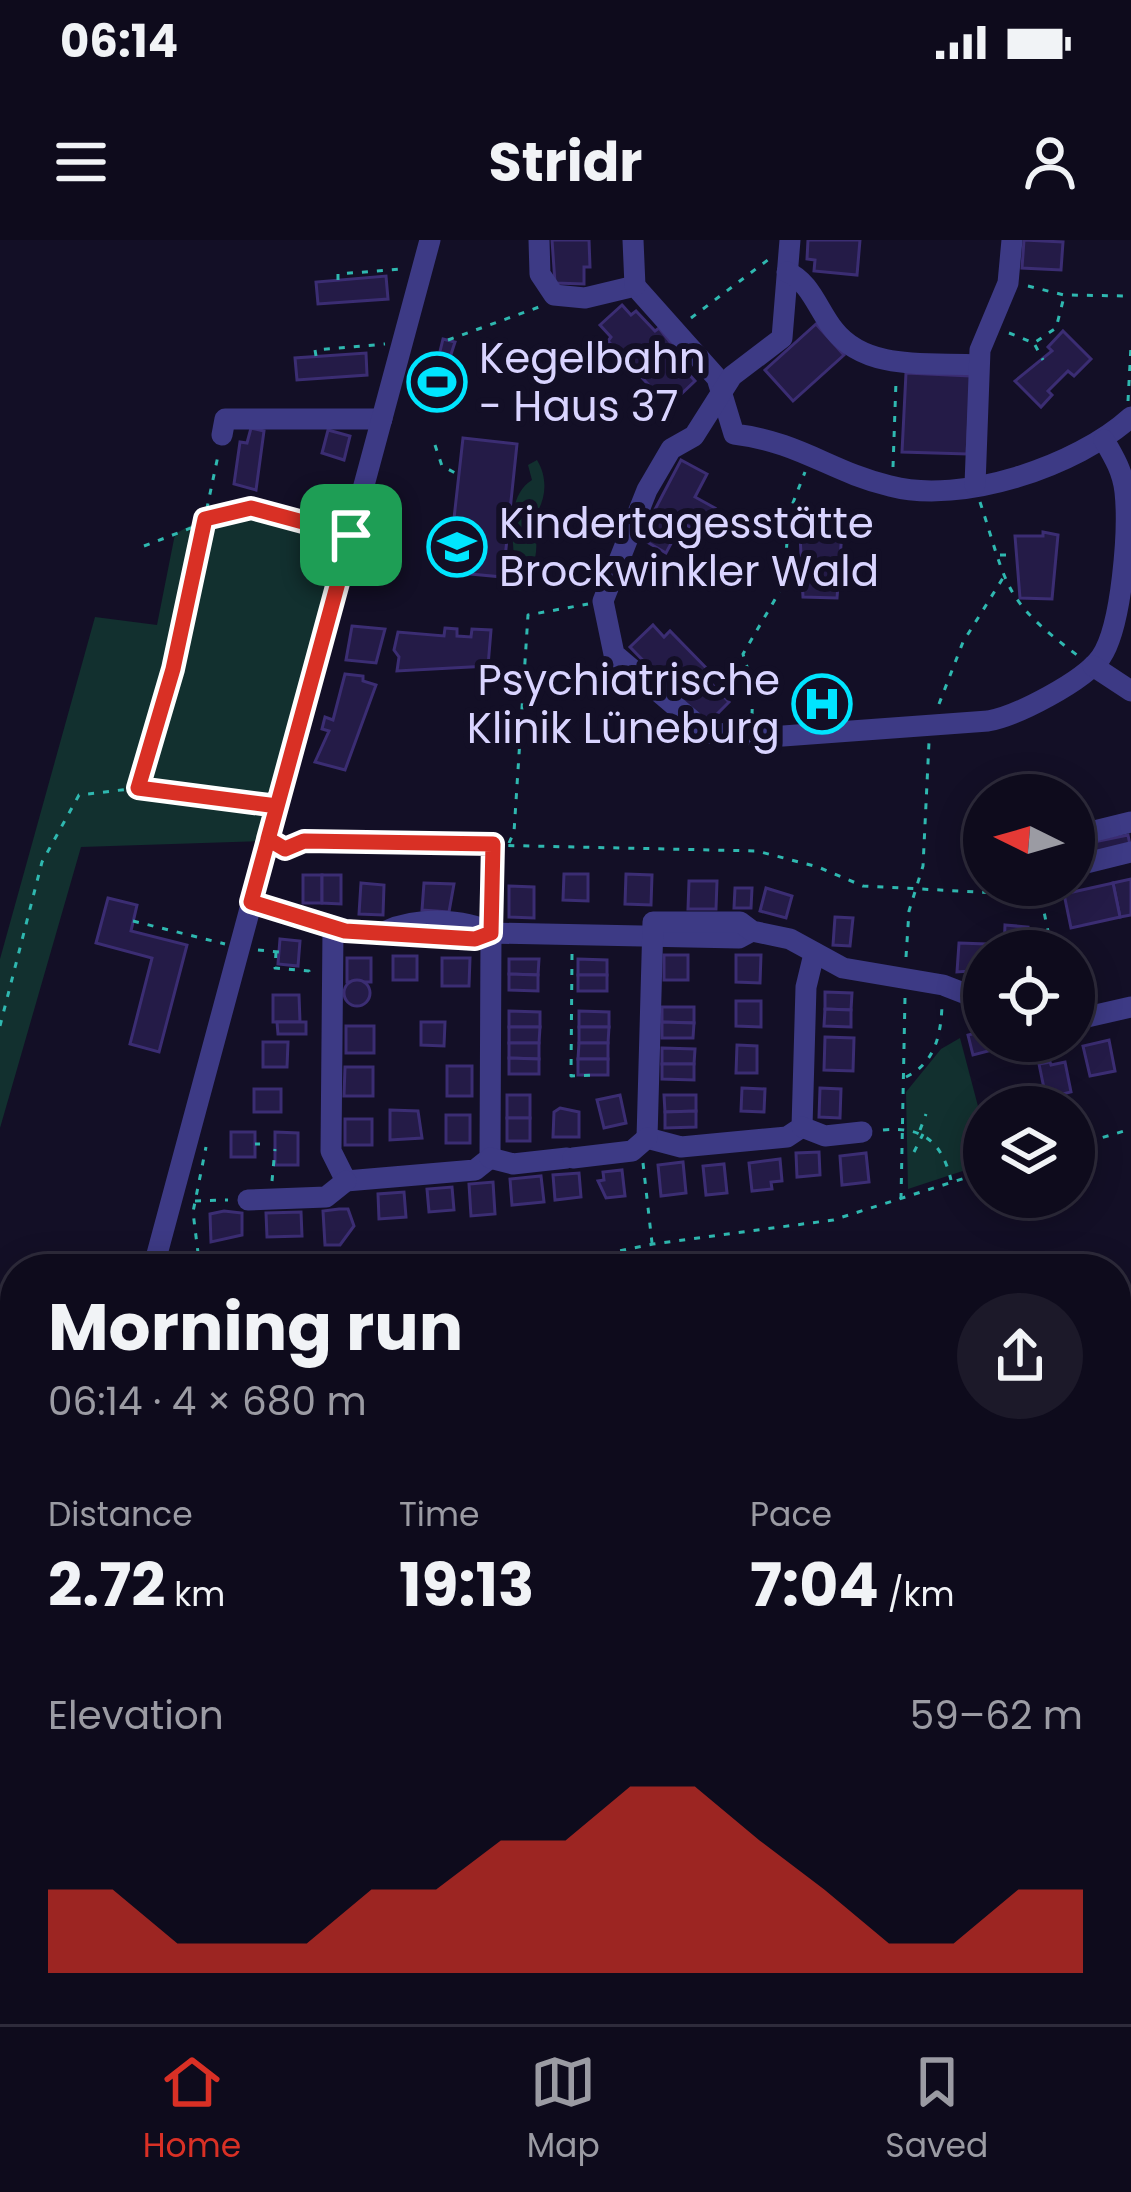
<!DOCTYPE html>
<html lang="en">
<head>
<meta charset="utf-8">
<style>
  body { margin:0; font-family:Poppins,sans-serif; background:#1c1929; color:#f1f3f6; height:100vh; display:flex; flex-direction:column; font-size:45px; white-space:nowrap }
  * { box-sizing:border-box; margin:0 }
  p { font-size:39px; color:#9b9ba3 }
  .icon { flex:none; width:66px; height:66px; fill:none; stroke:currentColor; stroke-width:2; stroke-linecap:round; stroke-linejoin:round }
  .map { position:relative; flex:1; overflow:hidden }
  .sheet { position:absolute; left:0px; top:1014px; width:1131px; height:771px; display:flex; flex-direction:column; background:#0e0b1c; border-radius:48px 48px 0 0; box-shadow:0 6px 30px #0003,0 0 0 3px #2e2b3b }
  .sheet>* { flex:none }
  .needle { width:78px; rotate:275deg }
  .buttons { position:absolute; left:963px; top:534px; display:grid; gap:24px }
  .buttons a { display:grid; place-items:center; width:132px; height:132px; border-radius:50%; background:#0e0b1c; box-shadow:0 6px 30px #0003,0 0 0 3px #2e2b3b; font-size:60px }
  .pin { position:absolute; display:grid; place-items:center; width:102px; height:102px; color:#fff; margin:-51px; border-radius:24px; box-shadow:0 6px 18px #0006 }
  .round { display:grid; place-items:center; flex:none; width:126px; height:126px; border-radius:63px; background:#1c1929 }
  .overview { display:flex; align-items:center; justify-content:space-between; height:204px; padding:0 48px }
  h1 { font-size:66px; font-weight:700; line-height:90px }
  .stats { display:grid; grid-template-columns:repeat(3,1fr); gap:18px; height:204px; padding:12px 48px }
  .stats div { display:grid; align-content:center }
  .stats b { font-size:60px; font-weight:700 }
  .stats small { font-size:33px; font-weight:400 }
  .stats p { font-size:33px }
  .chart { height:336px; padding:24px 48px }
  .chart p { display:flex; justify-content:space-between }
  .chart svg { width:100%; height:216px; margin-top:12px; fill:#d93025; opacity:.7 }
  .status { display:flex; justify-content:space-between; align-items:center; height:84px; padding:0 60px; background:#0e0b1c; direction:ltr }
  .status svg { height:33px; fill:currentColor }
  header { display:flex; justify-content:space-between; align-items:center; height:156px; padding:0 48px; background:#0e0b1c; font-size:54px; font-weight:700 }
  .tabs { display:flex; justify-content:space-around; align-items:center; height:168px; border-top:3px solid #2e2b3b; background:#0e0b1c; font-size:33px; color:#9b9ba3 }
  .tabs a { display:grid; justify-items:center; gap:6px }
  .tabs .on { color:#d93025 }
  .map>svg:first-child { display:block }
</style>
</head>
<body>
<div class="status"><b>06:14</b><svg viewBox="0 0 49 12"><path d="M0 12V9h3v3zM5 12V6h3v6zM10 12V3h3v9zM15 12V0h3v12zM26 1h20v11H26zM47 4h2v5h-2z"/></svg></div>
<header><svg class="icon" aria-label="menu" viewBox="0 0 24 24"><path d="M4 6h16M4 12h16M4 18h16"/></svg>Stridr<svg class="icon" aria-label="person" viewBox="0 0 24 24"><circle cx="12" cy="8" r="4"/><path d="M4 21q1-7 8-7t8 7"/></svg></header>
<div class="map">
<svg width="1131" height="1784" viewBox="0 0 1131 1784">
  <rect width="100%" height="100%" fill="#130f26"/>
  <g fill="#12302f">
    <path d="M537 220C549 240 546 263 531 281 542 304 535 331 520 351L514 345C518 314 500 260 532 240L528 225Z"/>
    <path d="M237 274 341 306 262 601 81 607 0 888V719L95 377 157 385 175 294 200 280Z"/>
    <path d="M960 798 984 889V924L908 949 906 852 941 809Z"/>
  </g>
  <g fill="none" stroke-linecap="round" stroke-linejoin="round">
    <path stroke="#0c2248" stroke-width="4.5" d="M0 1078 15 1083"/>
  </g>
  <g fill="#241b47" stroke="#3b2d73" stroke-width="3">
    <path d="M552 0H589L590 27H584V44L555 43Z"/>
    <path d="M808 0H860L857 35 814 31 815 20 807 19Z"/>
    <path d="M1024 0 1063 2 1061 30 1022 28Z"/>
    <path d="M386 36 388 59 318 64 316 42Z"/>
    <path d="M622 65 631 75 636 71 655 91 659 88 690 127 686 131 695 141 676 159 666 149 659 156 608 101 611 97 600 85Z"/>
    <path d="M816 84 844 115 793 161 765 130Z"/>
    <path d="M1063 91 1091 119 1074 136 1068 131 1048 151 1052 155 1041 167 1015 141 1052 111 1048 107Z"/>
    <path d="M443 99 455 102 434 167 427 165Z"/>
    <path d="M366 113 367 135 297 140 295 118Z"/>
    <path d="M906 133 971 136 967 214 902 212Z"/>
    <path d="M251 188 264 191 256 250 234 244 240 202 247 203Z"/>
    <path d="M328 190 350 196 344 220 322 213Z"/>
    <path d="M463 198 517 204 503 337 448 332Z"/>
    <path d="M681 220 707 234 695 257 715 268 702 293 682 283 666 313 640 298Z"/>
    <path d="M827 292H842L837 358 803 357 800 294Z"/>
    <path d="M1043 292 1058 295 1052 359 1020 358 1015 296H1043Z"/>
    <path d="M653 385 664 397 670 391 714 436 709 441 729 462 706 485 630 407Z"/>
    <path d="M352 386 385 389 376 423 346 420Z"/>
    <path d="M445 388 457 389V396L471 397 472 389 491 390 488 426 397 431 399 417 394 410 398 392 444 396Z"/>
    <path d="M345 434 363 436V441L376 445 345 530 315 522 329 491 322 489 325 477 333 480Z"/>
    <path d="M1128 595 1130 605 1076 616 1074 606Z"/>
    <path d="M564 634H588V661L563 660Z"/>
    <path d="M626 634 652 635 651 665 625 664Z"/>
    <rect x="303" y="635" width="19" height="28"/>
    <path d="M322 635H341V664L322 663Z"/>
    <path d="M1131 639V675L1120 677 1113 643Z"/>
    <path d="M689 641H717L716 669H688Z"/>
    <path d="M361 643 384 645 383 675 359 674Z"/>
    <path d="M424 643 454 644 449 672 422 670Z"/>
    <path d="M1113 643 1120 677 1071 688 1064 654Z"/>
    <path d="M509 646 534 647V678L509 677Z"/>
    <path d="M735 648H752L751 668H734Z"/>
    <path d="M766 648 792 656 786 678 760 671Z"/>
    <path d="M108 658 137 665 131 691 187 705 159 812 130 804 152 718 96 703Z"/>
    <path d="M835 677 853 678 850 706 833 705Z"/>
    <path d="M1005 685 1028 687 1027 702 1038 703V711H1004Z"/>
    <path d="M280 699 300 701 298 726 278 724Z"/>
    <path d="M959 703 986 704 984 730 957 732Z"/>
    <rect x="664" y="715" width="24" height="25"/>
    <path d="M736 715H761L760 743 736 742Z"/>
    <rect x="393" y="716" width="24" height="24"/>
    <rect x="347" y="718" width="24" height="24"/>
    <path d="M442 718H470L469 746H442Z"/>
    <path d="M509 719H539L538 735 509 734Z"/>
    <path d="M578 719 607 720V735H578Z"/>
    <path d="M509 734 538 735V751L509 750Z"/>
    <rect x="578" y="735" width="29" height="16"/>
    <circle cx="357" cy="753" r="13"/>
    <path d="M825 752 852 753 851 770 825 769Z"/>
    <path d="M273 755H299L300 782H273Z"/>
    <path d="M736 761H761V787L736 786Z"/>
    <path d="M662 767H694V783L662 782Z"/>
    <path d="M825 769 851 770V787L824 786Z"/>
    <path d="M509 771 540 772V787H509Z"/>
    <path d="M579 771 609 772V787H579Z"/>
    <path d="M277 782H306V794H278Z"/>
    <path d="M421 782H445L444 806 421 805Z"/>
    <path d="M662 782 694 783 693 798H662Z"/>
    <rect x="346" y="786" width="28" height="27"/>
    <path d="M509 787H540L539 803H509Z"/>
    <path d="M579 787H609L608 803H579Z"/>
    <path d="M984 791V801H998L1000 808 973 815 968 795Z"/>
    <path d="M825 797 854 798 853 831 824 830Z"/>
    <path d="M1109 800 1115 831 1090 836 1083 806Z"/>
    <path d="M263 802H288L287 827H263Z"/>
    <path d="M509 803H539V819L509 818Z"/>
    <path d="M579 803H608V819H578Z"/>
    <path d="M737 805 757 806V833H736Z"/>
    <path d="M662 808 695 809 694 824H662Z"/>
    <path d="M509 818 539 819V834H509Z"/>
    <rect x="578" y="819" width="30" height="16"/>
    <path d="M1050 822 1051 825 1065 822 1071 852 1046 858 1039 824Z"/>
    <path d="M662 824H694V840L662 839Z"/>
    <rect x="447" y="826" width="25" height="30"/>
    <path d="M345 827H373V856H344Z"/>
    <path d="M742 848 765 849 764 872 741 871Z"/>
    <path d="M820 848 841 849 840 878 819 877Z"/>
    <rect x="254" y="849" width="27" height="23"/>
    <rect x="507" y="855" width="23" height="23"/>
    <path d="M620 855 626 883 604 888 597 860Z"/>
    <path d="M664 855H696V871L665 872Z"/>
    <path d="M560 868 579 872V897H553L554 872Z"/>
    <path d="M390 870 418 871 422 898 390 900Z"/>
    <path d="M696 871V887L665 888V872Z"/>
    <rect x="446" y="875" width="24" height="28"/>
    <rect x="507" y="878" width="23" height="23"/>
    <rect x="345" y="879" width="27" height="26"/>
    <rect x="231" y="892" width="24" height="25"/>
    <path d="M275 892 298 893V925H275Z"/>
    <path d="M819 912 820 935 797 937 796 913Z"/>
    <path d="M866 913 869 942 842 945 840 916Z"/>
    <path d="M780 919 782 941 771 942 772 949 752 951 749 923Z"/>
    <path d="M683 922 686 953 661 956 658 925Z"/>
    <path d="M724 924 727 953 706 955 703 926Z"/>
    <path d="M622 930 625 956 606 958 598 941 604 940 603 932Z"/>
    <path d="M579 933 581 957 555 960 553 935Z"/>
    <path d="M541 936 544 962 512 965 510 939Z"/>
    <path d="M493 942 495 974 471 976 469 944Z"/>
    <path d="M452 947 454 970 429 972 427 949Z"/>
    <path d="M404 952 406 977 379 979 378 954Z"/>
    <path d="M339 969H348L354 986 340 1005H325L323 971Z"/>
    <path d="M224 971 242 973V995L211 1002 210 974Z"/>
    <path d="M301 972 302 996 267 997 266 973Z"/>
  </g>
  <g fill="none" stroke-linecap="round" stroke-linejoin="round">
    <g stroke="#2fb8b0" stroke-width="3" stroke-dasharray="6 9" stroke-linecap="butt">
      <path d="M338 40V34L402 29"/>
      <path d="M1028 46 1064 55 1131 56"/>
      <path d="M691 78 769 19"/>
      <path d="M1009 93 1034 103 1056 88 1064 57"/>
      <path d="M448 100 539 67"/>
      <path d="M1035 105 1043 120"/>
      <path d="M316 116 315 110 385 104"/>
      <path d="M1128 161 1131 106"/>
      <path d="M435 205 442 226 459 235"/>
      <path d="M893 227 896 141"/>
      <path d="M980 262C1008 347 1002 359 1077 415"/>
      <path d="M144 306 243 268 332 290"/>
      <path d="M1000 315H1014"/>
      <path d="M939 464 963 402 1003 338"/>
      <path d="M752 475 753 446 743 414 784 344 789 273 805 232"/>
      <path d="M139 546 173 429 219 211"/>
      <path d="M509 603 514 592 528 375 588 364"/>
      <path d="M285 609 304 601 757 611 818 627 863 646 1036 655 1042 662 1052 711"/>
      <path d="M492 675V606"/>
      <path d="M133 681 225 704"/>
      <path d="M258 710 279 712"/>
      <path d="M276 712 275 728 309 731V739"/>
      <path d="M572 714 571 836 593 835"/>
      <path d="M906 717 909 671 923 626 929 502"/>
      <path d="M0 786 42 622 79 555 138 548 261 564"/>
      <path d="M906 837C935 823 941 795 942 765"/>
      <path d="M883 890C923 886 942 902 951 940"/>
      <path d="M920 890 926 874"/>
      <path d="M255 904H260"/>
      <path d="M1074 906 1131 889"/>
      <path d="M914 912 923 894"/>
      <path d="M643 923 652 1003"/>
      <path d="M272 941 275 909"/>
      <path d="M901 959 905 757"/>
      <path d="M195 961 228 960"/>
      <path d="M200 1029 193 972 206 907"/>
      <path d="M532 1029 653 1004 833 980 984 932"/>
      <path d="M0 1071 15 1075"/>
      <path d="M1116 1310 1131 1306"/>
      <path d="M0 1651 15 1646"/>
      <path d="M0 1672 14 1615"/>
    </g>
    <g stroke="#3d3a85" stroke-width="21">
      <path d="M539 0 540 34 554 55 585 58 635 46 717 138 734 194C800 202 831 232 890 246 962 265 1077 226 1131 177"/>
      <path d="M633 0 635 46"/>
      <path d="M790 0 782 98 732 136 694 196 671 209 647 250 603 361 614 414 707 493 783 496 988 481C1017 476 1084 441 1101 417 1122 386 1129 290 1125 252 1123 232 1114 217 1104 200"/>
      <path d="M787 32C810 41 819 72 834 90 867 132 931 122 978 125"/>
      <path d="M222 195 225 179H382"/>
      <path d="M975 245 980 110 1008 43 1012 0"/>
      <path d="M1093 426 1131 451"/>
      <path d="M1074 596 1131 582"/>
      <path d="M1074 626 1131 612"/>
      <path d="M251 661 345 690 475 699 491 693 739 698 752 691"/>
      <path d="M333 689 331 911 346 941 475 930 490 918 491 693"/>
      <path d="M386 691C415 678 463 677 491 693"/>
      <path d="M814 714 806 747 802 887 787 897 681 907 647 898 653 682H740L752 691 790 699 843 728 943 745 984 761"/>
      <path d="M1074 780 1131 767"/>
      <path d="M802 887 825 896 862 892"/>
      <path d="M490 918 513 924 567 918"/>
      <path d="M573 918 632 911 647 898"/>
      <path d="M248 960 326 957 346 941"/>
      <path d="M153 1029 430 0"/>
      <path d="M0 1604 15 1548"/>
    </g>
  </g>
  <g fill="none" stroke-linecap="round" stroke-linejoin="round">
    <defs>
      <path id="route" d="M351 295C318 417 284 539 251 662L345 691 475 699 491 693 493 604 304 601 285 609 268 599 277 566 138 548 173 429 205 279 251 268 351 295"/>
    </defs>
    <use href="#route" stroke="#fff" stroke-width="24"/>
    <use href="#route" stroke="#d93025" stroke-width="15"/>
  </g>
  <defs>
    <symbol id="stadium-ring" viewBox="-11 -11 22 22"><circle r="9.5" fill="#130f26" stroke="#00e5ff" stroke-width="1.5"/><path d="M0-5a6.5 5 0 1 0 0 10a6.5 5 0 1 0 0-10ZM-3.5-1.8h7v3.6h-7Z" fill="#00e5ff"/></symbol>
    <symbol id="school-ring" viewBox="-11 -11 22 22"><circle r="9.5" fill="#130f26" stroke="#00e5ff" stroke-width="1.5"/><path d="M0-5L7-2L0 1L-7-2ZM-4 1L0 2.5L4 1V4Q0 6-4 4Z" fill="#00e5ff"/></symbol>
    <symbol id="hospital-ring" viewBox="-11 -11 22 22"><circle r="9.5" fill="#130f26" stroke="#00e5ff" stroke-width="1.5"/><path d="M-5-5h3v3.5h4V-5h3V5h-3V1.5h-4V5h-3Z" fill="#00e5ff"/></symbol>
  </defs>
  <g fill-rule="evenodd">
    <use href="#stadium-ring" x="404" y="109" width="66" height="66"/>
    <use href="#school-ring" x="424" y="274" width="66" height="66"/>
    <use href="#hospital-ring" x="789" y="431" width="66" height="66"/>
  </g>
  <g text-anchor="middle" stroke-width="12" stroke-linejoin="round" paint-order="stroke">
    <g font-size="42" fill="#d9d4ff" stroke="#130f26" text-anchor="start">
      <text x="479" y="133">Kegelbahn<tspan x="479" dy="48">- Haus 37</tspan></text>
      <text x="499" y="298">Kindertagesstätte<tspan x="499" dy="48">Brockwinkler Wald</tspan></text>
      <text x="780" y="455" text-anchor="end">Psychiatrische<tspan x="780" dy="48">Klinik Lüneburg</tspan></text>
    </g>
  </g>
</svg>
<div class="buttons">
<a><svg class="needle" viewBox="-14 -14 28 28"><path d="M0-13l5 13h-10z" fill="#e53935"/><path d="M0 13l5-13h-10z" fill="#9b9ba3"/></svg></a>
<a><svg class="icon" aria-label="locate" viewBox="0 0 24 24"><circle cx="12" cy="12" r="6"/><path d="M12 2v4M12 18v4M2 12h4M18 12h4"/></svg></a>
<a><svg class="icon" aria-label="layers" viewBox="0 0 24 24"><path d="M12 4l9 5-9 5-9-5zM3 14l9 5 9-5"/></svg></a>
</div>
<div class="pin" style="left:351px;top:295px;background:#1e9e55"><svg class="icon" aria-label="arrive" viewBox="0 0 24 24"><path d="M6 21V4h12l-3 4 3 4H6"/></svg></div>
<section class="sheet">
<div class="overview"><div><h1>Morning run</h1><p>06:14 · 4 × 680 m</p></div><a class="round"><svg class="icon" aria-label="share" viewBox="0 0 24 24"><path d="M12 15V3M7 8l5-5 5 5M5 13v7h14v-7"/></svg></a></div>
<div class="stats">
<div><p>Distance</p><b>2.72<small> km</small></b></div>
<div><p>Time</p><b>19:13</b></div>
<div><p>Pace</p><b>7:04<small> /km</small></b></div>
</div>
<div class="chart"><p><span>Elevation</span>59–62 m</p>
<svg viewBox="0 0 160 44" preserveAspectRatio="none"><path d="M0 44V27L10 27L20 38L30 38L40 38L50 27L60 27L70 17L80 17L90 6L100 6L110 17L120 27L130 38L140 38L150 27L160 27V44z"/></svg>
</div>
</section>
</div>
<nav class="tabs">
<a class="on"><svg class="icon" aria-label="home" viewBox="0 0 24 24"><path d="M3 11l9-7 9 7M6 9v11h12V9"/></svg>Home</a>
<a><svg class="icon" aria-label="map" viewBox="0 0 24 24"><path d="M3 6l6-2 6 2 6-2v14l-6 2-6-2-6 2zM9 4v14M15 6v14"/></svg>Map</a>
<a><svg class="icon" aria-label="saved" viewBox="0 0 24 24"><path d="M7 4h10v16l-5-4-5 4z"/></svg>Saved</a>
</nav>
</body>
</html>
